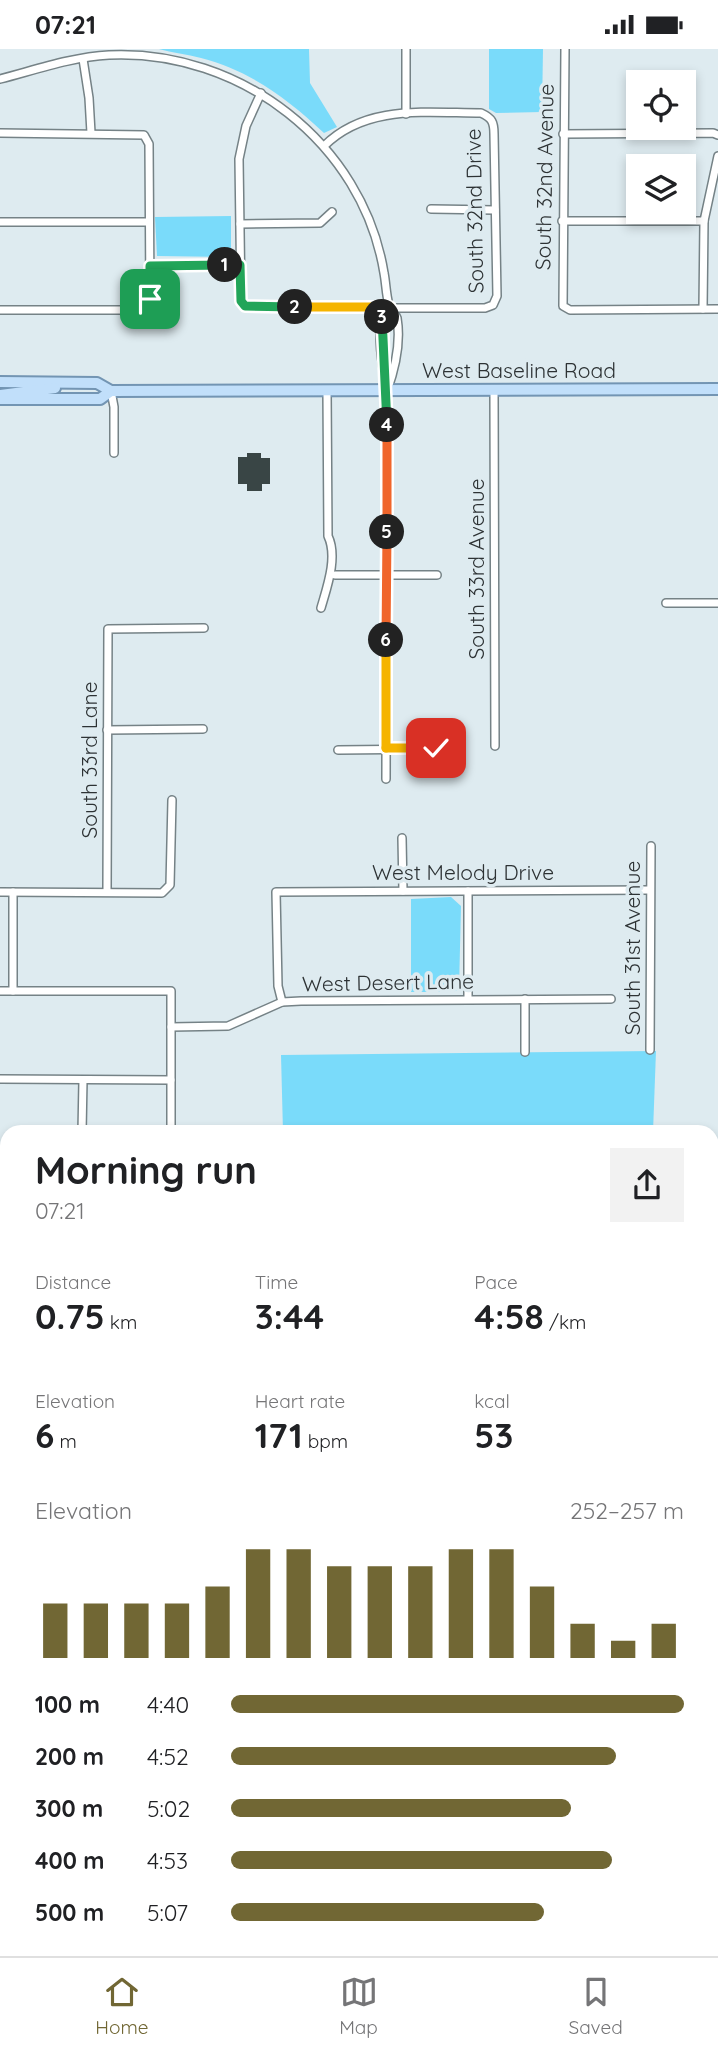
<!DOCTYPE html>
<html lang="en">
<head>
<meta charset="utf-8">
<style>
  body { margin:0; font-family:Quicksand,sans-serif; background:#f2f2f2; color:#202124; height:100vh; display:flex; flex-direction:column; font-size:26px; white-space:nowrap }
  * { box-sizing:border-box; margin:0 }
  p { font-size:23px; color:#757577 }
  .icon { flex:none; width:38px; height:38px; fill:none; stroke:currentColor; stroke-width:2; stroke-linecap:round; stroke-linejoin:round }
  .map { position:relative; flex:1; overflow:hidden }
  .details { position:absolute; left:0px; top:1076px; width:719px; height:831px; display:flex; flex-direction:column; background:#fff; border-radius:21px 21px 0 0; box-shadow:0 4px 10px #0003 }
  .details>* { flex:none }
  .controls { position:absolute; left:626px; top:21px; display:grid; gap:14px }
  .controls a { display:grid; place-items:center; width:70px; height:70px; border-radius:0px; background:#fff; box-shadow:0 4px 10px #0003; font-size:35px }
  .pin { position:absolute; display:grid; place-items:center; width:60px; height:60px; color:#fff; margin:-30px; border-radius:14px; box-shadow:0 4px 10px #0006 }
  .km { position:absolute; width:35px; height:35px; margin:-18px; border-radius:50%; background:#222; color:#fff; font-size:19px; line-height:35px; text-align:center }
  .round { display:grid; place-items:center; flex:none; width:74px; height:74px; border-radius:0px; background:#f2f2f2 }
  .summary { display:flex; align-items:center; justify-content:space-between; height:119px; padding:0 35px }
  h1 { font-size:38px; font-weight:700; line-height:52px }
  .metrics { display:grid; grid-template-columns:repeat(3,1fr); gap:10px; height:119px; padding:7px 35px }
  .metrics div { display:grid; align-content:center }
  .metrics b { font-size:35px; font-weight:700 }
  .metrics small { font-size:19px; font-weight:400 }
  .metrics p { font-size:19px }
  .chart { height:196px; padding:14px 35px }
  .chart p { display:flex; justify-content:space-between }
  .chart svg { width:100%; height:126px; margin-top:7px; stroke:#716734; stroke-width:6 }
  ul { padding:0 35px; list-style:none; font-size:23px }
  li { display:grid; grid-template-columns:112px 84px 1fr; align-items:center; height:52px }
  li i { height:18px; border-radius:9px; background:#716734 }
  .status { display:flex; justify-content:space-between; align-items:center; height:49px; padding:0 35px; background:#fff; direction:ltr }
  .status svg { height:19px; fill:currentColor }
  .tab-bar { display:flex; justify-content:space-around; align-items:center; height:98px; border-top:2px solid #e0e0e0; background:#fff; font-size:19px; color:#757577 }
  .tab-bar a { display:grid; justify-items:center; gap:4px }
  .tab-bar .current { color:#716734 }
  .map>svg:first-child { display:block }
</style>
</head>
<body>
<div class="status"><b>07:21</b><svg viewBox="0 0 49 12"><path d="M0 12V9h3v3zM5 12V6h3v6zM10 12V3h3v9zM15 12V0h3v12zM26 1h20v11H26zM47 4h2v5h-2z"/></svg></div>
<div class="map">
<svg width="718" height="1907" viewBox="0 0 718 1907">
  <rect width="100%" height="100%" fill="#deebf0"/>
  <g fill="#7adbfa">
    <path d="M159 0H309L310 34 337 78 324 84C288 50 249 21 201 9 187 5 172 4 159 0Z"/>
    <path d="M489 0H543L542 63 496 64 489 60Z"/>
    <path d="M231 167V206L229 208 157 207 155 168Z"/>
    <path d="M451 848 461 857 459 940 453 943H411V850Z"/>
    <path d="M656 1002 653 1083H283L281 1006Z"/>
  </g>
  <path fill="#394545" d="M247 404H261V409H270V435H262V442H247V435H238V408H247Z"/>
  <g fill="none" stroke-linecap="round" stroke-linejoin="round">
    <defs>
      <g id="street">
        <path d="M406 0V65"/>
        <path d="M565 0 563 257 570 261 718 260"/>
        <path d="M83 10 89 49 91 84"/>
        <path d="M0 30C35 21 72 8 109 6 240 0 363 94 384 224 386 234 386 246 389 256 391 261 395 264 397 269 401 293 395 320 387 342"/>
        <path d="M261 44 246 77 239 110 241 252 245 257 253 259H485L493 256 497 247 494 85C494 73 492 69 481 64 427 64 366 55 324 97"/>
        <path d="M0 84 144 86 149 95 150 250 145 260 139 261H0"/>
        <path d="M563 85 713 84 718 86"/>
        <path d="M431 160 495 161"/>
        <path d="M562 172H704"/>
        <path d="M0 173H149"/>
        <path d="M240 175 320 174 332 163"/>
        <path d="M150 217 240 216"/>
        <path d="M703 260 704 172 718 107"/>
        <path d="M111 342 114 358V404"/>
        <path d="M494 342 495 697"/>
        <path d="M335 526H437"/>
        <path d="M666 554H718"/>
        <path d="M321 559C327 538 338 508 328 487L327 342"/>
        <path d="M107 681 203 680"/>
        <path d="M338 701 436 700"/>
        <path d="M386 730 387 342C383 318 373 278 389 258"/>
        <path d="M402 789 403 842"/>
        <path d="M107 842 108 580 204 579"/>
        <path d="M468 842V950"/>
        <path d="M0 843 162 844 170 836 172 751"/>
        <path d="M13 843V942"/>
        <path d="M0 942H171V1083"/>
        <path d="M525 950V1003"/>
        <path d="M282 953 278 937 276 843 650 841"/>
        <path d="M171 978 228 977 282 953 301 952 611 950"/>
        <path d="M650 1001 651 797"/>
        <path d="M0 1030 171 1031"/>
        <path d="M82 1083 83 1031"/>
        <path d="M0 1120H7"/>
        <path d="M712 1214H718"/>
        <path d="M0 1220H7"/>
        <path d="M271 1907V1900"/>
      </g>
      <g id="primary">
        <path d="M0 333 97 334 111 342 718 340"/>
        <path d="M0 346 55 339"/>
        <path d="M0 350H100L111 342"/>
      </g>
    </defs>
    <use href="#street" stroke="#758286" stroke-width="10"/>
    <use href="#primary" stroke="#7395b3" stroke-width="14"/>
    <use href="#street" stroke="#fff" stroke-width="7"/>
    <use href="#primary" stroke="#c1dffa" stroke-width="10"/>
  </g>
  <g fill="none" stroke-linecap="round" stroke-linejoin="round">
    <defs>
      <path id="split-1" d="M150 250V217L225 216"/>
      <path id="split-2" d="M225 216H240L241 252 245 257 295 258"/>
      <path id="split-3" d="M295 258H390L382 268"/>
      <path id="split-4" d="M382 268 387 376"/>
      <path id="split-5" d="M387 483V376"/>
      <path id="split-6" d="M386 591 387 483"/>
      <path id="split-7" d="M386 699V591"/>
      <path id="split-8" d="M386 699H436"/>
    </defs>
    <use href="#split-1" stroke="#fff" stroke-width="14"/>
    <use href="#split-2" stroke="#fff" stroke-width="14"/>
    <use href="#split-3" stroke="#fff" stroke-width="14"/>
    <use href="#split-4" stroke="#fff" stroke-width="14"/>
    <use href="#split-5" stroke="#fff" stroke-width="14"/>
    <use href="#split-6" stroke="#fff" stroke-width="14"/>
    <use href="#split-7" stroke="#fff" stroke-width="14"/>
    <use href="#split-8" stroke="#fff" stroke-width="14"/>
    <use href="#split-1" stroke="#22a559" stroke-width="9"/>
    <use href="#split-2" stroke="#22a559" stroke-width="9"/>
    <use href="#split-3" stroke="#f5b400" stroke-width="9"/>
    <use href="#split-4" stroke="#22a559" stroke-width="9"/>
    <use href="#split-5" stroke="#f0652b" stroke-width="9"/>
    <use href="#split-6" stroke="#f0652b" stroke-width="9"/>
    <use href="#split-7" stroke="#f5b400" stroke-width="9"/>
    <use href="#split-8" stroke="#f5b400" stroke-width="9"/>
  </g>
  <g text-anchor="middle" stroke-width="7" stroke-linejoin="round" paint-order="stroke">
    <g font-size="21" fill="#2d3234" stroke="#deebf0">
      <text transform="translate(545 128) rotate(-89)" y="7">South 32nd Avenue</text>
      <text transform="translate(475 162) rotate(-91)" y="7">South 32nd Drive</text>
      <text x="519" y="329">West Baseline Road</text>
      <text transform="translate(477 520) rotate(-90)" y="7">South 33rd Avenue</text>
      <text transform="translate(90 711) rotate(-90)" y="7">South 33rd Lane</text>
      <text x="463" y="831">West Melody Drive</text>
      <text transform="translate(633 899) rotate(-90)" y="7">South 31st Avenue</text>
      <text transform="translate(388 934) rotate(-1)" y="7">West Desert Lane</text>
    </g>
  </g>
</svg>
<div class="controls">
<a><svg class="icon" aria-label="locate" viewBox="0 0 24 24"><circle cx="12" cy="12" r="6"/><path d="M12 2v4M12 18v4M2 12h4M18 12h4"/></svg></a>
<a><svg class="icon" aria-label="layers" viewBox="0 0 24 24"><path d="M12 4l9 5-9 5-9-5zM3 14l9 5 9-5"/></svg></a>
</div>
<div class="pin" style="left:150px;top:250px;background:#1e9e55"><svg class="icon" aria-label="arrive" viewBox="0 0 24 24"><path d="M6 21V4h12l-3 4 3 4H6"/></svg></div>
<div class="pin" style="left:436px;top:699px;background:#d93025"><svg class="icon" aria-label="check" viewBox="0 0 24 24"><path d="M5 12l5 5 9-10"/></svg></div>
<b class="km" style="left:225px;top:216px">1</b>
<b class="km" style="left:295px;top:258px">2</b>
<b class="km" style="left:382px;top:268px">3</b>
<b class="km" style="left:387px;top:376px">4</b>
<b class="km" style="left:387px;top:483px">5</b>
<b class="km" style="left:386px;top:591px">6</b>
<section class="details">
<div class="summary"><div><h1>Morning run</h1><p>07:21</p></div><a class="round"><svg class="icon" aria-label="share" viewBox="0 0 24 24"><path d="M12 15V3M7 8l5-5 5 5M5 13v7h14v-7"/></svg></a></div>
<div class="metrics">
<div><p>Distance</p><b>0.75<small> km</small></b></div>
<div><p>Time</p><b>3:44</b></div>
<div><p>Pace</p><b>4:58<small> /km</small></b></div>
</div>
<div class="metrics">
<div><p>Elevation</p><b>6<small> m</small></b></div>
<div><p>Heart rate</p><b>171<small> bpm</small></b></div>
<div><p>kcal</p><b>53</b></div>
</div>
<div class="chart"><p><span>Elevation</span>252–257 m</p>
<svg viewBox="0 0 160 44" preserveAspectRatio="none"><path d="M5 44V25M15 44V25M25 44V25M35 44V25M45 44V19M55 44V6M65 44V6M75 44V12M85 44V12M95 44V12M105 44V6M115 44V6M125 44V19M135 44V32M145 44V38M155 44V32"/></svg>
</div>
<ul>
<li><b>100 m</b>4:40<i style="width:100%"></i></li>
<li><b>200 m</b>4:52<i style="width:85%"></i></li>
<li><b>300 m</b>5:02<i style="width:75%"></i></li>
<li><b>400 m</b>4:53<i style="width:84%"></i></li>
<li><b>500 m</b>5:07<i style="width:69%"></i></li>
</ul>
</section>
</div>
<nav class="tab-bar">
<a class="current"><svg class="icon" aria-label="home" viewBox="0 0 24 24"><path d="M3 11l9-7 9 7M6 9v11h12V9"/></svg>Home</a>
<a><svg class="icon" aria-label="map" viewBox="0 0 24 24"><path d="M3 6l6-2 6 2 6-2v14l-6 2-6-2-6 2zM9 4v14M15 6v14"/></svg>Map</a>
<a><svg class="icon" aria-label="saved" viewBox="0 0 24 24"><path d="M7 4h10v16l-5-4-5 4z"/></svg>Saved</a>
</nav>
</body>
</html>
